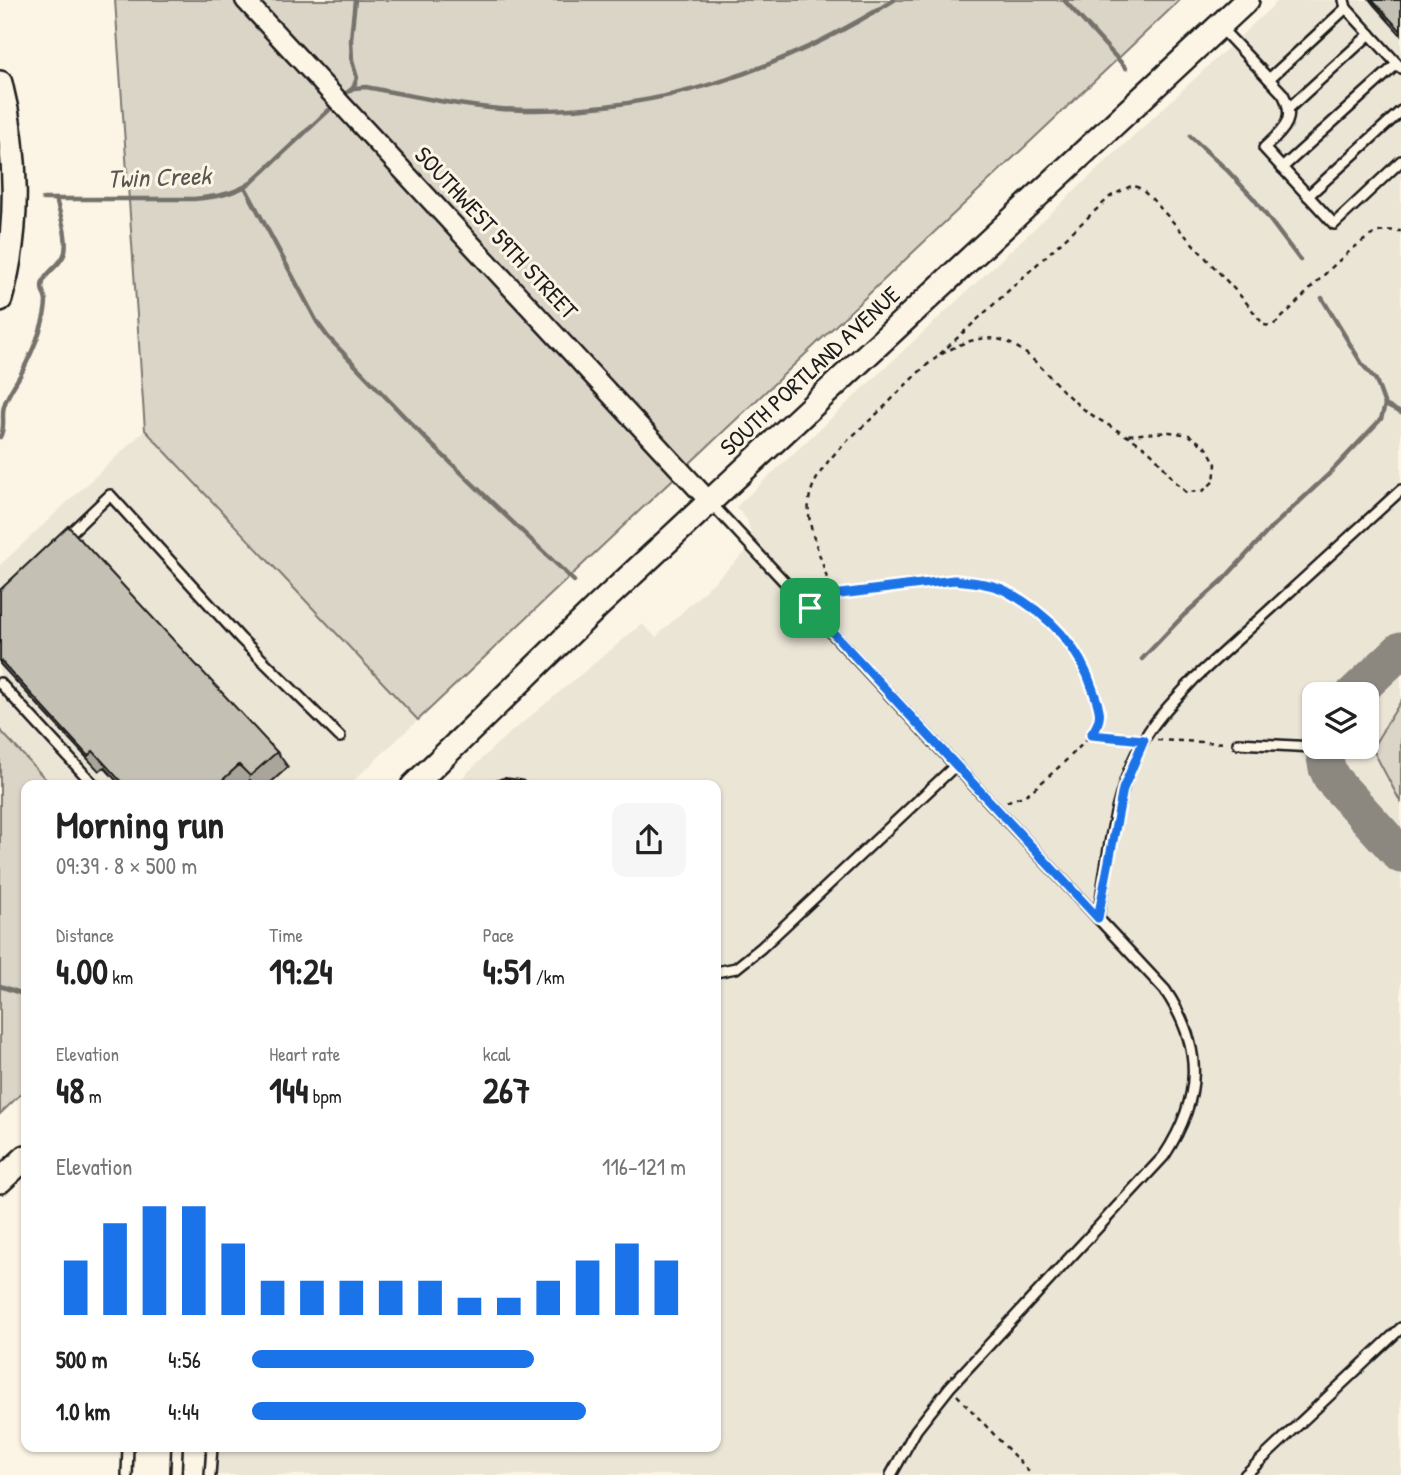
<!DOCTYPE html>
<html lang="en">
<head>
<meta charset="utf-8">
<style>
  body { margin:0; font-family:"Patrick Hand",sans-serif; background:#f6f6f6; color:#222; height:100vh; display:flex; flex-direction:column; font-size:26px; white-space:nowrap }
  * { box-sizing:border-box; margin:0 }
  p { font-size:23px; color:#767676 }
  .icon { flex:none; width:38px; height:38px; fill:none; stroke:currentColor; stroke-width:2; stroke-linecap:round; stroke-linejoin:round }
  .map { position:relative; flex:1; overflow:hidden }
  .side { position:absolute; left:21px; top:780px; width:700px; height:672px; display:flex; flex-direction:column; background:#fff; border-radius:14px; box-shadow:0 2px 5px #0004 }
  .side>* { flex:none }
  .fabs { position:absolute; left:1302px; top:682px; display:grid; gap:14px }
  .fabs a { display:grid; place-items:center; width:77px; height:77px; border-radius:14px; background:#fff; box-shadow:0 2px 5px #0004; font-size:35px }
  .pin { position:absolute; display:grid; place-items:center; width:60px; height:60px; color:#fff; margin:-30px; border-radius:14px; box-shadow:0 4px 10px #0006 }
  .round { display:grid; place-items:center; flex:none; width:74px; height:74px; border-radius:14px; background:#f6f6f6 }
  .summary { display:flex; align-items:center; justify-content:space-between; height:119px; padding:0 35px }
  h1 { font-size:38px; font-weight:700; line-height:52px }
  .figures { display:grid; grid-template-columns:repeat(3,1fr); gap:10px; height:119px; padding:7px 35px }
  .figures div { display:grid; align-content:center }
  .figures b { font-size:35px; font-weight:700 }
  .figures small { font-size:19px; font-weight:400 }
  .figures p { font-size:19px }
  .chart { height:196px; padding:14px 35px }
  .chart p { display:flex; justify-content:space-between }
  .chart svg { width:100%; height:126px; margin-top:7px; stroke:#1a73e8; stroke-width:6 }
  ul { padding:0 35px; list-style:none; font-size:23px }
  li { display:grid; grid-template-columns:112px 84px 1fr; align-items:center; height:52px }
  li i { height:18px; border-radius:9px; background:#1a73e8 }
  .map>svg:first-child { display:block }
</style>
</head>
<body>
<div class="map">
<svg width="1401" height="1475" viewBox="0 0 1401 1475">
  <rect width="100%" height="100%" fill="#fcf5e5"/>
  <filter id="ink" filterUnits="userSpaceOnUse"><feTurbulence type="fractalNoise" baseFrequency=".0143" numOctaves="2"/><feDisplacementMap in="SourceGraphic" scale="14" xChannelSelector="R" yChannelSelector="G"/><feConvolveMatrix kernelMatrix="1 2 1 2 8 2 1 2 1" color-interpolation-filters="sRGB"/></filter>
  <g filter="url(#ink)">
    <g fill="#ebe5d6" fill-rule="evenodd">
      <path d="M1279 0H1401V1475H204L205 1447H716V786H454L499 742 642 624 656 637 754 544 747 520 736 507ZM1314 695H1367V747H1314Z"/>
      <path d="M145 430 418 720 348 786H52L0 730V565Z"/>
    </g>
    <g fill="#dbd5c8" stroke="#7c7872" stroke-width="2">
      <path d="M115 0H1180L418 720 145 430Z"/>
      <path d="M1401 701V803L1372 748Z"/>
      <path d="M0 730 52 786H26V1089L0 1114Z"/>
    </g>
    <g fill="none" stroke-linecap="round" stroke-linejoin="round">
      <g stroke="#75726c" stroke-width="4.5">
        <path d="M1064 0 1126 68"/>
        <path d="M353 88 366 87C419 97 471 109 525 110 660 112 780 71 894 0"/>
        <path d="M344 95 353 88 357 78 352 61 351 39 355 0"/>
        <path d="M1190 136 1227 170 1254 199 1300 260"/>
        <path d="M245 187 317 322 328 337 426 439 574 581"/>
        <path d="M43 199H194C215 197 235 194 252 182L329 110"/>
        <path d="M1385 405 1401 413"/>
        <path d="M0 437C6 427 1 416 4 406 8 392 18 381 24 368 33 350 45 323 46 302 46 297 42 292 42 287 43 272 62 266 65 252 68 235 60 215 56 199"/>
        <path d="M1142 659 1184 615 1222 581 1271 528 1328 475 1381 419 1385 405 1376 380 1362 364 1322 298"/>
        <path d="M0 986 26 995"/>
      </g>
      <g stroke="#8c8880" stroke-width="37">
        <path d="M1353 695 1401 650"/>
        <path d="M1323 747 1327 768 1332 779 1401 855"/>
      </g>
      <defs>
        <g id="lane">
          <path d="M1344 0 1346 8 1401 68"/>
          <path d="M1219 26 1283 94C1297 121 1283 130 1264 148L1334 224 1401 161"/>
          <path d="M1269 79 1346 8"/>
          <path d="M1290 107 1370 34"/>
          <path d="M1282 168 1397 64"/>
          <path d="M1308 196 1401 111"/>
          <path d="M709 501 1165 990C1204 1048 1202 1098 1164 1156L950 1387 916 1430 891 1475"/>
          <path d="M64 539 110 495 241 639 340 737"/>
          <path d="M0 683 95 786"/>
          <path d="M1238 743 1314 747"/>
          <path d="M499 786 504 784 520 786"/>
          <path d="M1098 918C1108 859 1113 794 1143 741 1156 718 1176 699 1194 679L1401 490"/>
          <path d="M716 972 736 968 761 948 956 765"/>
          <path d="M127 1475 128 1447"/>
          <path d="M176 1475 177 1447"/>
          <path d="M210 1475 212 1447"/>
          <path d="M1245 1475 1401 1328"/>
        </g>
        <path id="street" d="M245 0 709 501"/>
        <g id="secondary">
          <path d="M0 83C18 153 20 229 0 299"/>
          <path d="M413 786 598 606 1247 0"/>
          <path d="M0 1181 26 1157"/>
        </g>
      </defs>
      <use href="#lane" stroke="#1c1c1c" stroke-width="14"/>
      <use href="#street" stroke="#1c1c1c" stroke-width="23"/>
      <use href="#secondary" stroke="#1c1c1c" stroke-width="28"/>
      <g stroke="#1c1c1c" stroke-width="2.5" stroke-dasharray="5 5" stroke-linecap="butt">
        <path d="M940 354 1111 196 1133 185 1141 189 1153 200 1245 301 1264 325 1270 326 1276 323C1303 298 1343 251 1374 234 1383 230 1391 230 1401 231"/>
        <path d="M824 596 829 588C824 558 803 525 810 495 813 484 818 476 824 467 839 446 862 428 881 410 903 389 925 361 953 348 968 340 988 335 1004 341 1034 352 1052 383 1076 403 1097 421 1121 431 1143 446 1160 458 1169 478 1186 492L1203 491 1214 481 1216 464 1207 448 1189 435 1170 432 1126 435"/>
        <path d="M818 601 824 596C874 590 956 571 1003 589 1027 599 1062 628 1076 650 1084 663 1090 680 1094 694 1097 703 1101 711 1099 720 1097 735 1044 781 1030 792 1023 797 1013 799 1006 802"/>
        <path d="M1091 735 1133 739"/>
        <path d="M1157 740 1227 743"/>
        <path d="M957 1395 1032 1475"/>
      </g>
      <use href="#lane" stroke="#fcf5e5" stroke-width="9"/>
      <use href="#street" stroke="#fcf5e5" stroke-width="18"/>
      <use href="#secondary" stroke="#fcf5e5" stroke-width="23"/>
    </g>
    <g fill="#a9a59a" stroke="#1c1c1c" stroke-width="2">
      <path d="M1370 0H1401V35L1374 5Z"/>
      <path d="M0 590 277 752 288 767 267 786H255L250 780 244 786H121L104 767 99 771 0 664Z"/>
    </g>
    <g fill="#c4c0b3" stroke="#1c1c1c" stroke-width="2">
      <path d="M1372 0H1401V31Z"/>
      <path d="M68 526 277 752 250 776 239 765 216 786H166L165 785 164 786H125L93 751 88 756 0 660V590Z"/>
    </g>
  </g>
  <g fill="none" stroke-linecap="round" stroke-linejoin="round" filter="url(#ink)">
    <defs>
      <path id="route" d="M954 580C971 582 991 583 1006 591 1047 613 1079 646 1093 690 1100 710 1104 717 1091 735L1144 740 1123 789 1098 918 810 608 824 596Z"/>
    </defs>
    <use href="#route" stroke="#fff" stroke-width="14"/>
    <use href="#route" stroke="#1a73e8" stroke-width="9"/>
  </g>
  <g text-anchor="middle" stroke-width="6" stroke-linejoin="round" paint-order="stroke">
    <g font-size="24" fill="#1c1c1c" stroke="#fcf5e5">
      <text transform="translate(496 233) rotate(47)" y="8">SOUTHWEST 59TH STREET</text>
      <text transform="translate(810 371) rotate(-43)" y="8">SOUTH PORTLAND AVENUE</text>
    </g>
    <g font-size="26" font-style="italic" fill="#575551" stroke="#fcf5e5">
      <text transform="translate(159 177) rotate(-2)" y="9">Twin Creek</text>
    </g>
  </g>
</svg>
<div class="fabs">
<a><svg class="icon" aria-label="layers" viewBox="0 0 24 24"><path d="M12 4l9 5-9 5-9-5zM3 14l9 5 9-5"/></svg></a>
</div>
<div class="pin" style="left:810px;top:608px;background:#1e9e55"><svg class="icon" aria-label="arrive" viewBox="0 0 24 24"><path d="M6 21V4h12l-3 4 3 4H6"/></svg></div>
<section class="side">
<div class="summary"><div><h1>Morning run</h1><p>09:39 · 8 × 500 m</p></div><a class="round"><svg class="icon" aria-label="share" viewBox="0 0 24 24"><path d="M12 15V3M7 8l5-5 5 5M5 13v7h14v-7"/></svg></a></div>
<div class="figures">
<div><p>Distance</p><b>4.00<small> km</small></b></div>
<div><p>Time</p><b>19:24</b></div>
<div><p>Pace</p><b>4:51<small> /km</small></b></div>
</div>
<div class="figures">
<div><p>Elevation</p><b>48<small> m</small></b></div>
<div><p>Heart rate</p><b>144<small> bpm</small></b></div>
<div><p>kcal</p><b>267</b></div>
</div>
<div class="chart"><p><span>Elevation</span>116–121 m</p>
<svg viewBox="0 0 160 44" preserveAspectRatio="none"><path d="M5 44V25M15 44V12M25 44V6M35 44V6M45 44V19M55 44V32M65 44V32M75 44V32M85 44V32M95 44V32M105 44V38M115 44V38M125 44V32M135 44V25M145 44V19M155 44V25"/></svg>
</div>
<ul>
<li><b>500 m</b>4:56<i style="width:65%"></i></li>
<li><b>1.0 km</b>4:44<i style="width:77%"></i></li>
</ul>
</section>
</div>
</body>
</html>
